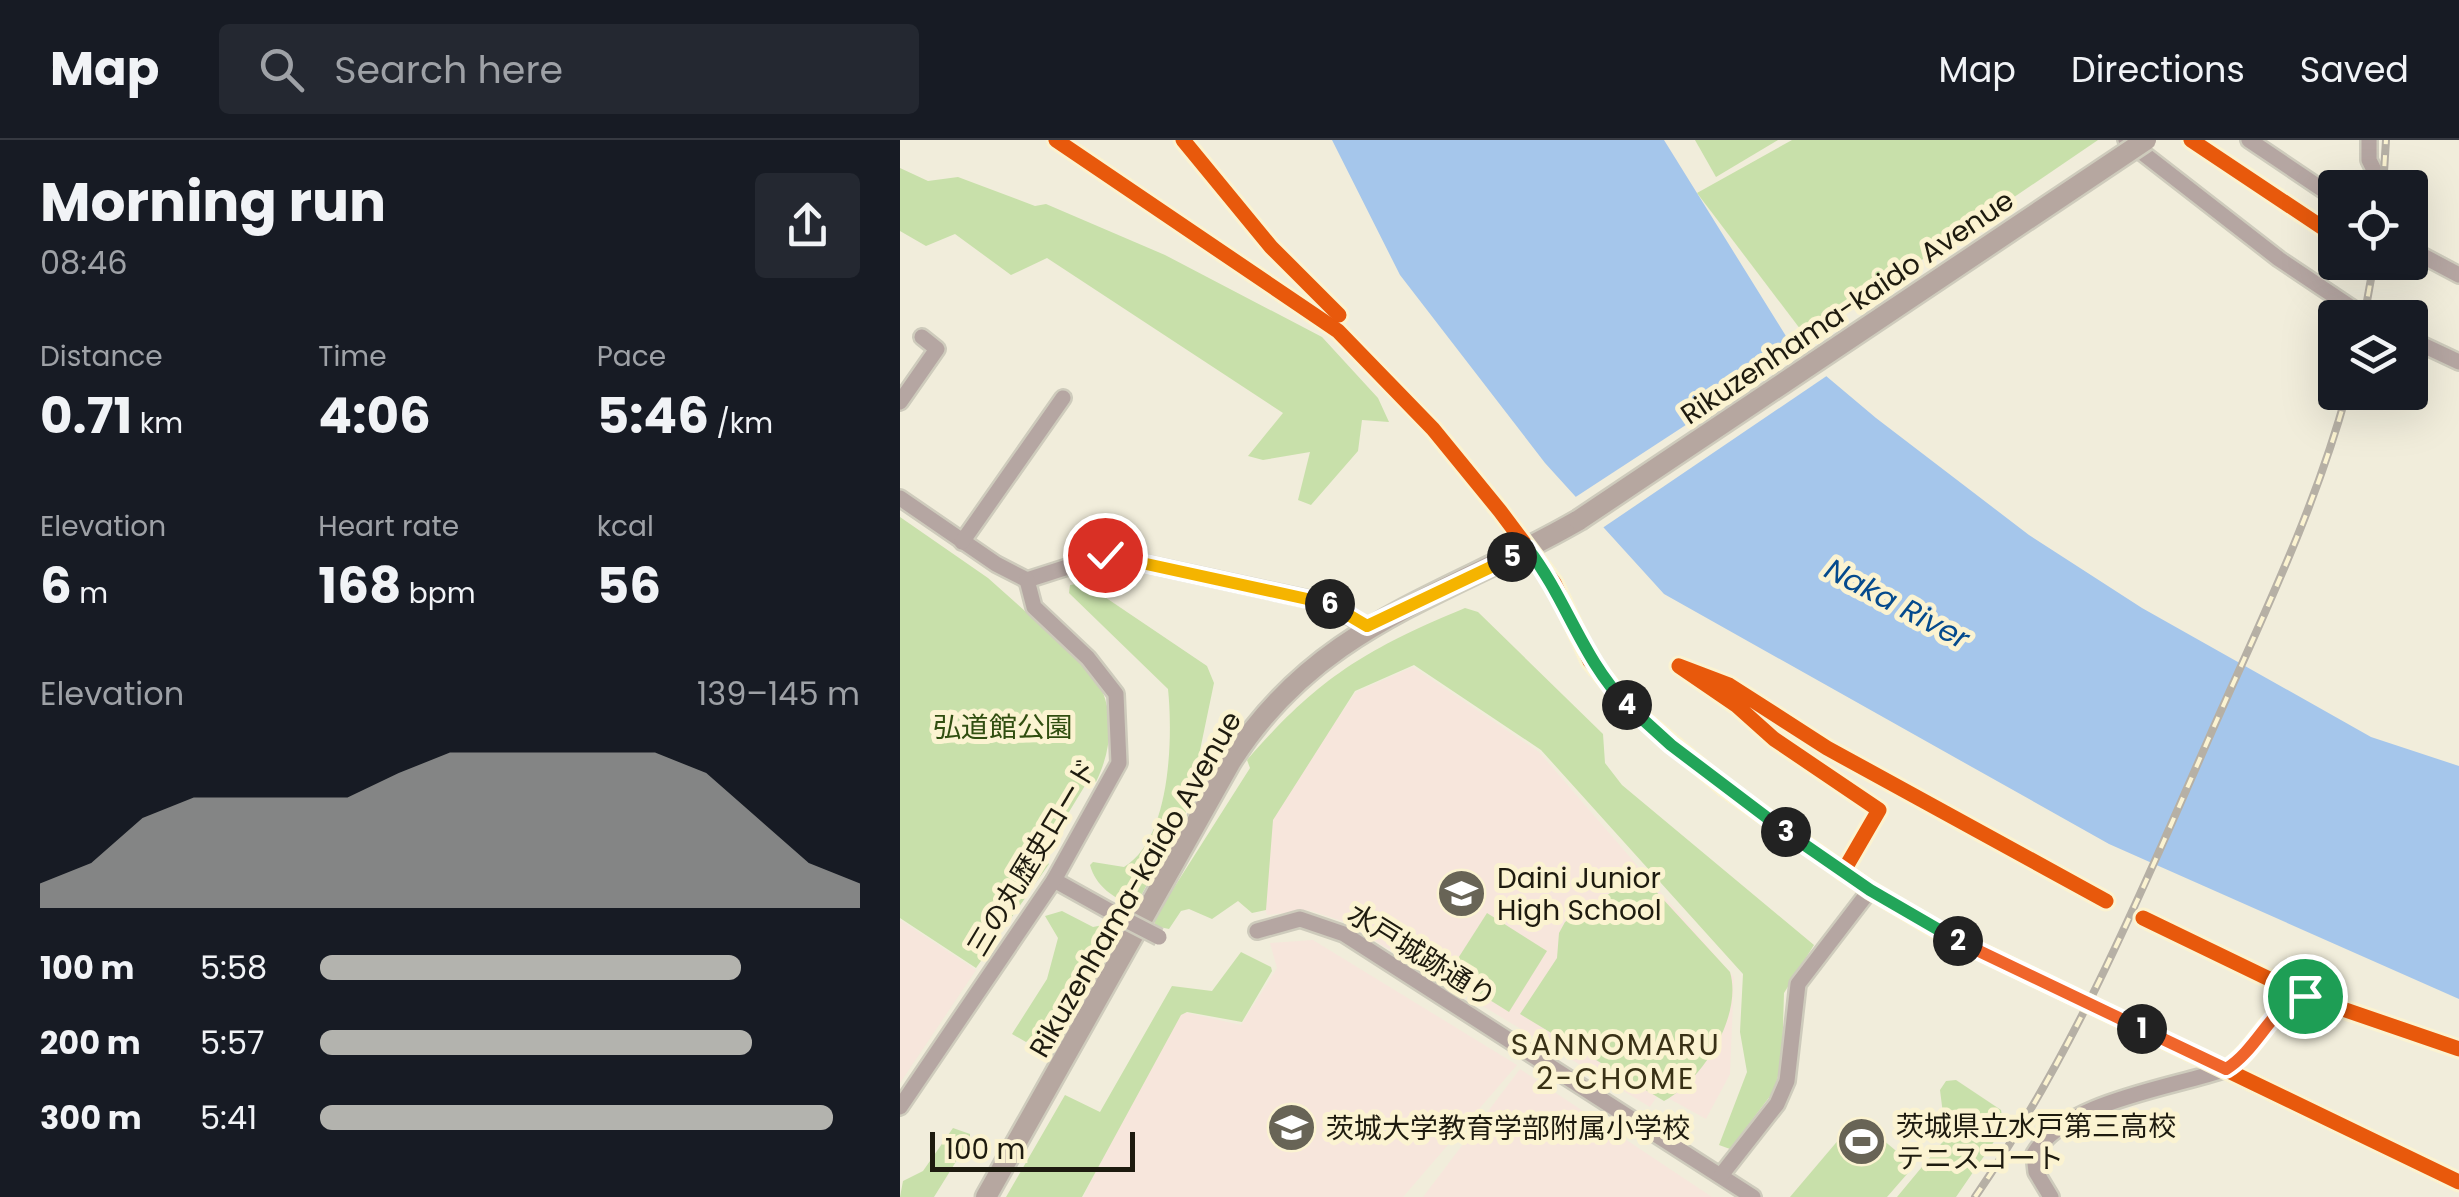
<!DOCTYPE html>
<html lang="en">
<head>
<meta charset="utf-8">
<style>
  body { margin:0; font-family:Poppins,"Noto Sans JP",sans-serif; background:#242831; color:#f1f3f6; height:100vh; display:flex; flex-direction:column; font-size:38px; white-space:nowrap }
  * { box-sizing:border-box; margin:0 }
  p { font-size:32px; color:#9ea1a6 }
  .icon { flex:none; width:55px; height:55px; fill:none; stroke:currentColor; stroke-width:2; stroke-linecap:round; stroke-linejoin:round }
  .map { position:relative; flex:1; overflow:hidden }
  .sheet { display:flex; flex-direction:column; background:#171b24; width:900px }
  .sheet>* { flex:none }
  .controls { position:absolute; left:1418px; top:30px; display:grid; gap:20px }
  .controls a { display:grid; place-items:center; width:110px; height:110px; border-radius:10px; background:#171b24; box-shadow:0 10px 40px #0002; font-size:50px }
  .scale { position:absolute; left:30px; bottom:25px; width:205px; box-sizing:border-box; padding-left:10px; border:5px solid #1e1b0f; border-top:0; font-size:28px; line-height:35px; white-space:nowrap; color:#1e1b0f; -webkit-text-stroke:8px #fbf3d1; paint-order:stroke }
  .pin { position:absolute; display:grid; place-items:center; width:85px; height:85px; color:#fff; margin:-42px; border:5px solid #fff; border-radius:50%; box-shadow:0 2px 10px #0007 }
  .km { position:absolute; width:50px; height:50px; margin:-25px; border-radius:50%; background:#222; color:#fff; font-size:28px; line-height:50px; text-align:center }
  .round { display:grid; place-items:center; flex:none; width:105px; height:105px; border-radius:10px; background:#242831 }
  .head { display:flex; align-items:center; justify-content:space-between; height:170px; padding:0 40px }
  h1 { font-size:55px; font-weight:700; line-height:75px }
  .figures { display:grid; grid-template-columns:repeat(3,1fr); gap:15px; height:170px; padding:10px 40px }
  .figures div { display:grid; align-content:center }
  .figures b { font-size:50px; font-weight:700 }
  .figures small { font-size:28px; font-weight:400 }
  .figures p { font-size:28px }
  .chart { height:280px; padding:20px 40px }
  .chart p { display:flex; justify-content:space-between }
  .chart svg { width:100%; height:180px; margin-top:10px; fill:#b3b3ae; opacity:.7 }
  ul { padding:0 40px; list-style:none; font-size:32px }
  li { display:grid; grid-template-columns:160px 120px 1fr; align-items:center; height:75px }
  li i { height:25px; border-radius:12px; background:#b3b3ae }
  header { display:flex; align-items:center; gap:60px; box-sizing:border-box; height:140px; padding:0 50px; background:#171b24; border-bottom:2px solid #363941 }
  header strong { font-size:48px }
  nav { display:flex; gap:55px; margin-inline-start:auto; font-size:35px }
  .search { width:700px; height:90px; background:#242831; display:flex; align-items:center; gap:25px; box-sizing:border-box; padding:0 35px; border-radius:10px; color:#9ea1a6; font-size:38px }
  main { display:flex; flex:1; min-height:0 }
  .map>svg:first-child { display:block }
</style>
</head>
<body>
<header>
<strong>Map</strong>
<div class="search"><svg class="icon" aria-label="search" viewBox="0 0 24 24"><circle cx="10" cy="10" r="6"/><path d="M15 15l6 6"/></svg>Search here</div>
<nav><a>Map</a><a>Directions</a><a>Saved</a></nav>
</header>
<main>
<section class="sheet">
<div class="head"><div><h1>Morning run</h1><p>08:46</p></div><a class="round"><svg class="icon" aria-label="share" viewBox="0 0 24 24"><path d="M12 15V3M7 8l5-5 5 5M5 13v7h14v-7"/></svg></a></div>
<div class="figures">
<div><p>Distance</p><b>0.71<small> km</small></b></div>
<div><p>Time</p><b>4:06</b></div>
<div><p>Pace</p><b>5:46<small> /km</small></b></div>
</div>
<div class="figures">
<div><p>Elevation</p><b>6<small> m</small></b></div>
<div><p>Heart rate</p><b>168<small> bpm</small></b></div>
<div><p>kcal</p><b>56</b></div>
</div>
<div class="chart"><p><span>Elevation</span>139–145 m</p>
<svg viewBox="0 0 160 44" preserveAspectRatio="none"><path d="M0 44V38L10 33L20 22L30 17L40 17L50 17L60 17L70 11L80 6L90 6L100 6L110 6L120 6L130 11L140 22L150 33L160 38V44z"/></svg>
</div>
<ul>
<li><b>100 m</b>5:58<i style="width:78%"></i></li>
<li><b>200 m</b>5:57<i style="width:80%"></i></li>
<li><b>300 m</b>5:41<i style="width:95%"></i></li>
</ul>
</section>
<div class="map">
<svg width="1559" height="1057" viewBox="0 0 1559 1057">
  <rect width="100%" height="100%" fill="#f1eddb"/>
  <g fill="#f7e6dc">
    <path d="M513 527 639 612 834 837 830 934 806 979 759 953 750 967 442 781 408 770 367 775 356 739 362 687 456 552Z"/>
    <path d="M0 780 76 830 0 943Z"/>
    <path d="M413 800 617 925 503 1057H183L279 871 341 885 377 828 370 803Z"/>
    <path d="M620 929 812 1057H523Z"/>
  </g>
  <g fill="#c8e0aa">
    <path d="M795 0H878L816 37Z"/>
    <path d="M892 0H1198L907 198 797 53Z"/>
    <path d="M0 28 28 41 58 37 135 66 146 64 265 115 422 197 478 258 489 282 462 280 458 311 411 365 398 360 410 312 363 320 348 316 383 273 147 118 111 135 55 94 26 106 0 91Z"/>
    <path d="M0 377 88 438 192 531C215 566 214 605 196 642L189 639 141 718 149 724 76 828 0 778Z"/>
    <path d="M184 443 307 526 314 543 288 668 235 767C214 758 196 747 190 725L193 722 224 727C271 699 273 597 268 549L169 453 170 445Z"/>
    <path d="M565 468 578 472 703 594 705 623 722 645 914 805 884 853 882 921 874 951 830 1009 819 1005 847 932 840 892 843 834 641 610 514 525 455 551 373 680 366 770 352 773 338 761 312 779 289 769 281 771 269 789 255 786 254 779 350 628 347 620C418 538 466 509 565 468Z"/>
    <path d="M732 739 742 747 750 745 830 832C843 876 802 941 764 961L620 874 657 818 659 793 665 782Z"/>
    <path d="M162 771 193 787 208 784 221 790 211 806 189 812 147 885 126 902 112 894 147 839 158 798 145 776Z"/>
    <path d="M587 773 647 811 609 872 548 834Z"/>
    <path d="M341 812 371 827 372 831 342 882 287 872 281 875 182 1057H106L165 955 200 972 272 846 312 851Z"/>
    <path d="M1056 940 1101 970 1104 987 1056 1057H997L1046 998 1040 950 1046 941Z"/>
    <path d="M957 978 1014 1026 987 1057H890Z"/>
    <path d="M53 988 70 994V999L34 1057H0L3 1041 23 1031Z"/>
  </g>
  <path fill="#a5c6eb" d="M432 0H764L894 209 976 278 1129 395 1242 468 1471 597 1559 626V859L1209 704 764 454 645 323 500 135Z"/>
  <path fill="#f1eddb" d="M902 209 931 233 698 391 671 360Z"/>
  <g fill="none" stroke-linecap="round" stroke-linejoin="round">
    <defs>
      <g id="minor">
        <path d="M156 0 438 191 533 289 600 371 654 443 690 521 730 568 825 648 970 750 1044 794 1559 1042"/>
        <path d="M1226 0 1379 119 1467 178"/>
        <path d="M1349 0 1435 58"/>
        <path d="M1469 0V20L1483 48"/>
        <path d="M1510 109 1559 135"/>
        <path d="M1510 199 1559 222"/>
        <path d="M0 262 37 209 22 197"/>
        <path d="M0 358 96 424 127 440 205 415 427 463 467 487"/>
        <path d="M62 402 163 258"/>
        <path d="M154 740 224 779"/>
        <path d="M357 791 400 779 444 794 853 1057"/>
        <path d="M0 967 154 740 219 623 216 554 188 518 134 467 127 440"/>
        <path d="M822 1034 877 964 887 941 898 844 970 750"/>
        <path d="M1151 1057 1136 1032 1134 1014C1165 961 1272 948 1326 929"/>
      </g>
      <path id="major" d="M86 1057 330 623C417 484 546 457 679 380"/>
    </defs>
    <use href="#minor" stroke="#cecbbc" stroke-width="20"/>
    <use href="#major" stroke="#cecbbc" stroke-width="25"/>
    <use href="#minor" stroke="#b5a6a2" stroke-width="15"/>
    <use href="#major" stroke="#b6a7a0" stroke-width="20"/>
    <defs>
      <g id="rail">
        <path d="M1483 48 1486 0"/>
        <path d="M1464 178 1474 122"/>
        <path d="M1075 1057C1175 912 1242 751 1312 591 1361 480 1415 370 1447 252"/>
      </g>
    </defs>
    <use href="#rail" stroke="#b6b0a5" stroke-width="8"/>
    <use href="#rail" stroke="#fbf3d1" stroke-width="4" stroke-dasharray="11" stroke-linecap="butt"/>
    <defs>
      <path id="minor-bridge" d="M224 779 259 797"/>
      <path id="major-bridge" d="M679 380 1246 0"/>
    </defs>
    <use href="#minor-bridge" stroke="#cecbbc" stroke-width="20" stroke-linecap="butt"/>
    <use href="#major-bridge" stroke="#cecbbc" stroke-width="25" stroke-linecap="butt"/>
    <use href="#minor-bridge" stroke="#b5a6a2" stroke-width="15"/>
    <use href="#major-bridge" stroke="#b6a7a0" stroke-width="20"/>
    <defs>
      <g id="cycleway">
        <path d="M156 0 438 191 533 289 600 371 654 443 690 521 730 568 825 648 970 750 1044 794 1559 1042"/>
        <path d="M283 0 371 107 439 175"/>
        <path d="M1291 0 1435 96"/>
        <path d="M943 732 979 670 874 599 836 565 779 526 829 545 927 608 1206 761"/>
        <path d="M1243 778 1390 849 1395 857"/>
        <path d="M1326 929C1357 911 1374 860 1405 856L1559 909"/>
      </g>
    </defs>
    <use href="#cycleway" stroke="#fbf3d1" stroke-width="21"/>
    <use href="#cycleway" stroke="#e8590c" stroke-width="15"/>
  </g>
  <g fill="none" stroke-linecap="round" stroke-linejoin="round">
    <defs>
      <path id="split-1" d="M1242 889 1326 929C1358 910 1375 860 1405 856"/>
      <path id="split-2" d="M1058 801 1242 889"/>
      <path id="split-3" d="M886 692 970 750 1058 801"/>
      <path id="split-4" d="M727 565 771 605 886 692"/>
      <path id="split-5" d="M612 417 628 409C667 460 682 519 727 565"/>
      <path id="split-6" d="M430 464 467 486 612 417"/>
      <path id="split-7" d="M205 415 430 464"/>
    </defs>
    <use href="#split-1" stroke="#fff" stroke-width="20"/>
    <use href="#split-2" stroke="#fff" stroke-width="20"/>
    <use href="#split-3" stroke="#fff" stroke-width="20"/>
    <use href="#split-4" stroke="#fff" stroke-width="20"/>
    <use href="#split-5" stroke="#fff" stroke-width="20"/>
    <use href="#split-6" stroke="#fff" stroke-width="20"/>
    <use href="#split-7" stroke="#fff" stroke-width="20"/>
    <use href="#split-1" stroke="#f0652b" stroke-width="12"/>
    <use href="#split-2" stroke="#f0652b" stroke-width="12"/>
    <use href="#split-3" stroke="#22a559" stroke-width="12"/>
    <use href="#split-4" stroke="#22a559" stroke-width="12"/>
    <use href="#split-5" stroke="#22a559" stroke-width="12"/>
    <use href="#split-6" stroke="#f5b400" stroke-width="12"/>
    <use href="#split-7" stroke="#f5b400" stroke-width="12"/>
  </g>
  <defs>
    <symbol id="school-disc" viewBox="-11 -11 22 22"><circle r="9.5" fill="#686456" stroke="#fbf3d1"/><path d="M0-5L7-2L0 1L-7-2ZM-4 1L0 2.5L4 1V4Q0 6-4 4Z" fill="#fff"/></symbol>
    <symbol id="stadium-disc" viewBox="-11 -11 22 22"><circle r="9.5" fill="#686456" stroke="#fbf3d1"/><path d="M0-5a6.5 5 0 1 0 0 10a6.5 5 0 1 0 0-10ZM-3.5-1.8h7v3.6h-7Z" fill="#fff"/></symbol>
  </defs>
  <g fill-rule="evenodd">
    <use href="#school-disc" x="534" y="726" width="55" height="55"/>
    <use href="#school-disc" x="364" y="960" width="55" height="55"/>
    <use href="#stadium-disc" x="934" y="974" width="55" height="55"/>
  </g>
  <g text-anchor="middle" stroke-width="10" stroke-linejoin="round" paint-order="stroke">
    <g font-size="28" fill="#1e1b0f" stroke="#fbf3d1">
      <text transform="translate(947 167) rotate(-34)" y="10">Rikuzenhama-kaido Avenue</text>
      <text transform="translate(132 717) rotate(-59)" y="10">三の丸歴史ロード</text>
      <text transform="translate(235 744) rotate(-60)" y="10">Rikuzenhama-kaido Avenue</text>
      <text transform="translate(522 815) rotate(32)" y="10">水戸城跡通り</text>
    </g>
    <g font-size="28" fill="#304e10" stroke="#fbf3d1">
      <text x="103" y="597">弘道館公園</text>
    </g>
    <g font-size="28" fill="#1e1b0f" stroke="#fbf3d1" text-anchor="start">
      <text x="597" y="748">Daini Junior<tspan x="597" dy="32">High School</tspan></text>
      <text x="996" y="996">茨城県立水戸第三高校<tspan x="996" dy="32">テニスコート</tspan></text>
      <text x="426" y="998">茨城大学教育学部附属小学校</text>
    </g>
    <g font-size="30" font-style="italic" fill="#044a8d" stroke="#fbf3d1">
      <text transform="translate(997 464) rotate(28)" y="10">Naka River</text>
    </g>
    <g font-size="30" letter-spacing="2.5" fill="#393116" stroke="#fbf3d1">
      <text x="716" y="915">SANNOMARU<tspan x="716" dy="34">2-CHOME</tspan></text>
    </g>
  </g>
</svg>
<div class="controls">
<a><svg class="icon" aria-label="locate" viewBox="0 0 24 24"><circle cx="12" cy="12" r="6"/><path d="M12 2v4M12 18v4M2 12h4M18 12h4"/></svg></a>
<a><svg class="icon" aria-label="layers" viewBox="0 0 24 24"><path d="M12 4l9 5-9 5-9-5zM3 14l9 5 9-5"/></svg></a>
</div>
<div class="scale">100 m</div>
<div class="pin" style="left:1405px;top:856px;background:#1e9e55"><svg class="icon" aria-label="arrive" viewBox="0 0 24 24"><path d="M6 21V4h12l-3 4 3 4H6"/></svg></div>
<div class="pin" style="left:205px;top:415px;background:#d93025"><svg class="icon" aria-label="check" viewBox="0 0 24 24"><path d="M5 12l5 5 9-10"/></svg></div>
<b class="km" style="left:1242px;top:889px">1</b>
<b class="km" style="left:1058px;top:801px">2</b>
<b class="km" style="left:886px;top:692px">3</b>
<b class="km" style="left:727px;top:565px">4</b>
<b class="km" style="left:612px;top:417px">5</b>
<b class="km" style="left:430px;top:464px">6</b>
</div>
</main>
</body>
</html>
